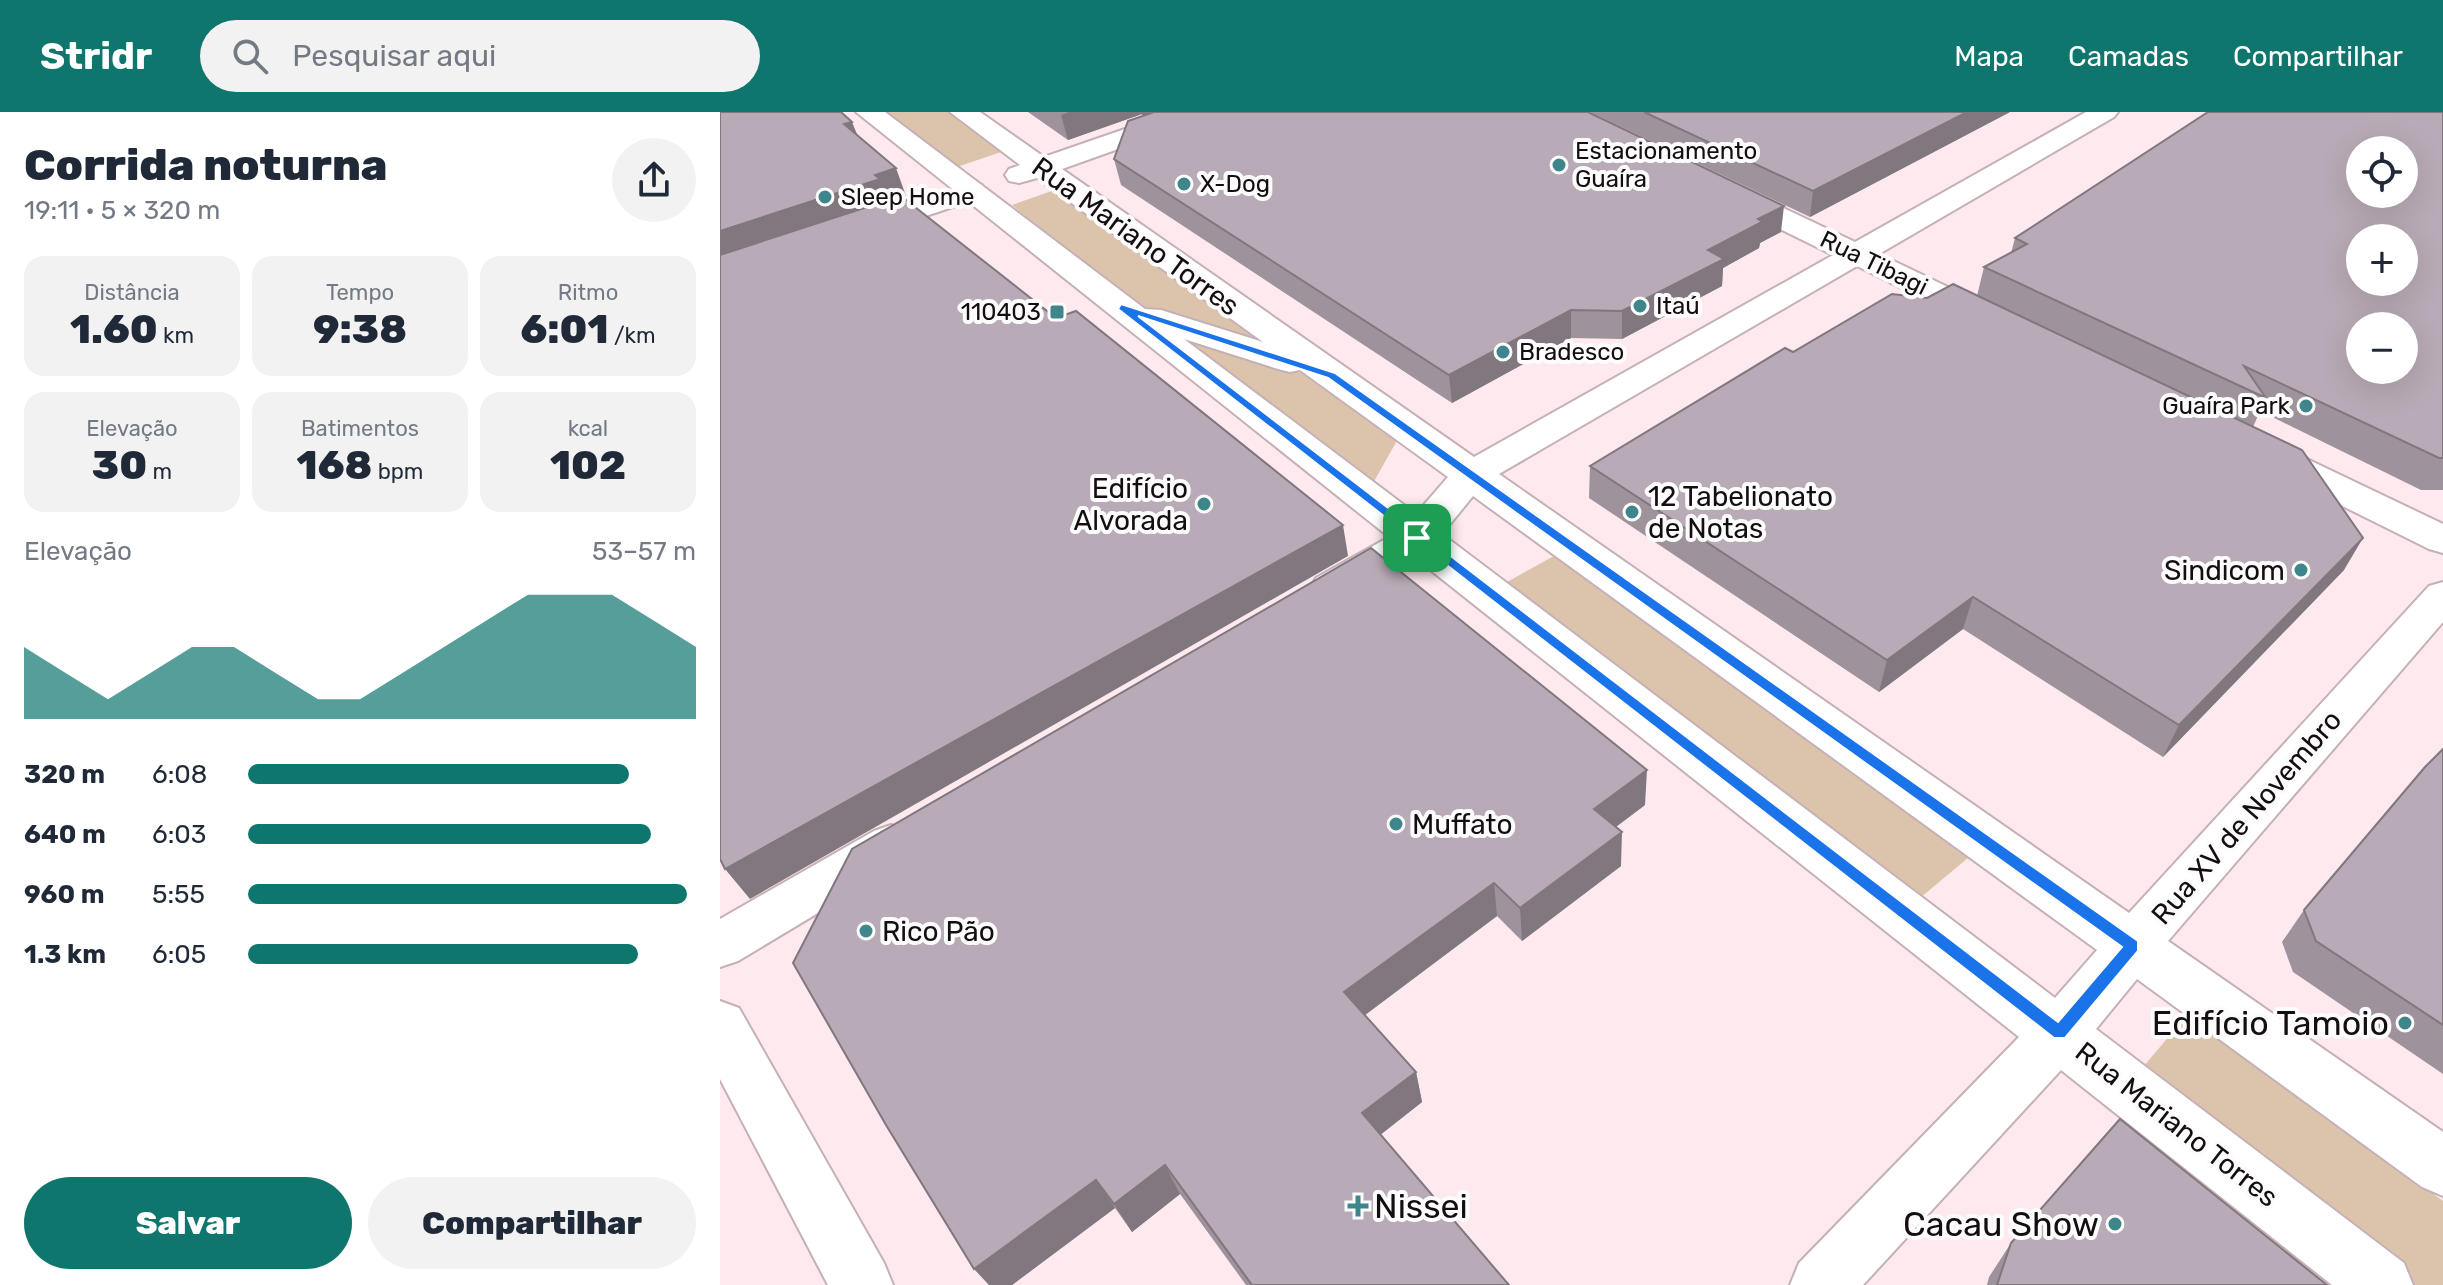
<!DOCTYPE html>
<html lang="pt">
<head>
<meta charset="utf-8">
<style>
  body { margin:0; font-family:Rubik,sans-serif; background:#f2f2f3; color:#1f2937; height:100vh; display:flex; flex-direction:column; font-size:30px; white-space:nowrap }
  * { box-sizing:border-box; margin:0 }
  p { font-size:26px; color:#747a83 }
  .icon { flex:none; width:44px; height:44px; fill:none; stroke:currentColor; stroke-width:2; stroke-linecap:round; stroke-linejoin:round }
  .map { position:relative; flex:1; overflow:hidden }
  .side { display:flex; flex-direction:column; background:#fff; width:720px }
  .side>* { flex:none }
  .tools { position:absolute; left:1626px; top:24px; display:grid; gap:16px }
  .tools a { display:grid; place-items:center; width:72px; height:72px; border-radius:50%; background:#fff; box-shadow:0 8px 32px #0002; font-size:40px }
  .pin { position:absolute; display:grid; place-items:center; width:68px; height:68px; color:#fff; margin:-34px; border-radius:16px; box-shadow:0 4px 12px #0006 }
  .round { display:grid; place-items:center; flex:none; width:84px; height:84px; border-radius:42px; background:#f2f2f3 }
  .headline { display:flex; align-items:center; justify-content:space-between; height:136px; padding:0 24px }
  h1 { font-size:44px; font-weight:800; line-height:60px }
  .stats { display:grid; grid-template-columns:repeat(3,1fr); gap:12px; height:136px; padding:8px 24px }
  .stats div { display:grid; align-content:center; border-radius:20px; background:#f2f2f3; text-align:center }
  .stats b { font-size:40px; font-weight:800 }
  .stats small { font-size:22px; font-weight:400 }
  .stats p { font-size:22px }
  .chart { height:224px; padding:16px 24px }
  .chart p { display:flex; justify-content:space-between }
  .chart svg { width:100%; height:144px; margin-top:8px; fill:#0f766e; opacity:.7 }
  .cta { display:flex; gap:16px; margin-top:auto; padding:16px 24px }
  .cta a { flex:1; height:92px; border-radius:48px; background:#0f766e; color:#fff; font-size:32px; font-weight:800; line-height:92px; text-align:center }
  .cta a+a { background:#f2f2f3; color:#1f2937 }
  ul { padding:0 24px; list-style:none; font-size:26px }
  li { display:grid; grid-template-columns:128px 96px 1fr; align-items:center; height:60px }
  li i { height:20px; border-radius:10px; background:#0f766e }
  header { display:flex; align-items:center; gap:48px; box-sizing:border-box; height:112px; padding:0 40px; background:#0f766e; color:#fff }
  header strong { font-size:38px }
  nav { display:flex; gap:44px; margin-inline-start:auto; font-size:28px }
  .search { width:560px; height:72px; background:#f2f2f3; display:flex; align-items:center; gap:20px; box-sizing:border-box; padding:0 28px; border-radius:44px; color:#747a83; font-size:30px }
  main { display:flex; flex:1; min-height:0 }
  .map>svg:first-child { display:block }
</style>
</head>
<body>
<header>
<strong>Stridr</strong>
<div class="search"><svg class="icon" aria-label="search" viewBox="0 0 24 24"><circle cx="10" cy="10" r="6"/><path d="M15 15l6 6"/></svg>Pesquisar aqui</div>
<nav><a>Mapa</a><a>Camadas</a><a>Compartilhar</a></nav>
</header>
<main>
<section class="side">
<div class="headline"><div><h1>Corrida noturna</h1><p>19:11 · 5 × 320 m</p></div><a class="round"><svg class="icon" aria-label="share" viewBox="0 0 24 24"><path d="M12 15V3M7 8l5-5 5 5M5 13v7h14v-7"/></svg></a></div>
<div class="stats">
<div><p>Distância</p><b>1.60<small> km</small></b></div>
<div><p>Tempo</p><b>9:38</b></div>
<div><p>Ritmo</p><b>6:01<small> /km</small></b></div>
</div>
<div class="stats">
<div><p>Elevação</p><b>30<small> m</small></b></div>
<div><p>Batimentos</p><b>168<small> bpm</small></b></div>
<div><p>kcal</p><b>102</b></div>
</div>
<div class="chart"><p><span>Elevação</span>53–57 m</p>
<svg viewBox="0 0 160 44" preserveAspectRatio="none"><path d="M0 44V22L10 30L20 38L30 30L40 22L50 22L60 30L70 38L80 38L90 30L100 22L110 14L120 6L130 6L140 6L150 14L160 22V44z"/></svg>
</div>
<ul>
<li><b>320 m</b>6:08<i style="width:85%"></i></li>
<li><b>640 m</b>6:03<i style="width:90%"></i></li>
<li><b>960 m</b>5:55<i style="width:98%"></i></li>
<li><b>1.3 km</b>6:05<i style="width:87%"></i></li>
</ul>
<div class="cta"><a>Salvar</a><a>Compartilhar</a></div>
</section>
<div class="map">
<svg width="1723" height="1173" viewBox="0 0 1723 1173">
  <rect width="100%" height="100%" fill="#fee9ee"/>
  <g fill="#dcc4ac">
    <path d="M163 0H236L287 38 234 56Z"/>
    <path d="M343 75 568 242 409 190 292 93Z"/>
    <path d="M447 217 602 268 679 325 652 373Z"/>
    <path d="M843 439 1249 745 1181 802 776 476Z"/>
    <path d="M1469 901 1723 1089V1173H1645L1399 983Z"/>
  </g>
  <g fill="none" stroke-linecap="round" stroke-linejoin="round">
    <defs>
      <g id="street">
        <path d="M252 71 262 73 266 79 262 85 144 125 134 122 129 116 134 110Z"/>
        <path d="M0 889 19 896 164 1151 173 1173H108L0 967Z"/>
      </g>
      <g id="secondary">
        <path d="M136 0H165L425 197 441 198 543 230 317 66 299 71 289 69 285 63 289 57 300 53 230 0H260L324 45 454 0H492L488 5 342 57 754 345 1113 143 997 86 993 80 997 74 1007 72 1017 74 1135 130 1366 0H1398L1394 5 1159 142 1280 200 1285 207 1280 214 1269 217 1258 214 1137 154 779 362 1409 801 1709 474 1723 470V510L1448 829 1723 1020V1084L1702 1075 1417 867 1376 917 1684 1151 1693 1173H1612L1341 958 1143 1173H1070L1079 1151 1299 925 694 445C666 461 629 495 596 486L590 476 596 466 669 425ZM464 227 558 257 570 260 580 258 728 365 696 402ZM753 384 1377 838 1335 886 722 422Z"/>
        <path d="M1551 333 1564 336 1723 412V441L1709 437 1538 352 1533 344 1538 336Z"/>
        <path d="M171 713 188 719 195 733 188 747 18 849 0 855V807L154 719Z"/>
      </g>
    </defs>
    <use href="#street" stroke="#c5b1b5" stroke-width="4"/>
    <use href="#secondary" stroke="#c5b1b5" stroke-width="4"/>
    <use href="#street" fill="#fff" fill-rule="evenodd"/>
    <use href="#secondary" fill="#fff" fill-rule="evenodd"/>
  </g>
  <g fill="#9e929d">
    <path d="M308 0H868L1061 120 1040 131 1039 136 1003 156 1002 174 902 227 851 226 732 291 401 73 394 47 423 4 422 2 348 28Z"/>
    <path d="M870 0H1290L1090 105Z"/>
    <path d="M1723 0V378H1701L1540 299 1533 315 1624 458 1443 645 1243 517 1159 580 869 386 870 354 1073 240 1207 186 1257 184 1264 155 1291 141 1295 126Z"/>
    <path d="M1723 637V962L1573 860 1562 830 1584 798Z"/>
    <path d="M925 693 896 715 901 754 802 829 777 804 645 903 696 960 702 990 660 1023 789 1173H526L460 1082 412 1120 395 1096 292 1173H269L166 1013Z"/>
    <path d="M1291 1131 1607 1173H1267L1269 1165Z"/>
  </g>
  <g fill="#81777f">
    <path d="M349 0H445L424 7 422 2 348 28 341 3Z"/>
    <path d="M1247 0H1290L1090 105 1093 79Z"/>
    <path d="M132 10 143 37 124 12Z"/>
    <path d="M176 56 186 84 0 153V119Z"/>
    <path d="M1064 94 1061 120 1040 131 1039 136 1003 156 1002 174 902 227V199L988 138 1038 107Z"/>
    <path d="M851 198V226L732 291 729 263Z"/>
    <path d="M623 413 628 444 30 787 5 757Z"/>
    <path d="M1643 426 1624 458 1443 645 1459 613Z"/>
    <path d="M1253 485 1243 517 1159 580 1167 548Z"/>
    <path d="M927 658 925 693 874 731V697Z"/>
    <path d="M902 720 901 754 802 829 800 796Z"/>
    <path d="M774 771 777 804 633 912 624 880Z"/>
    <path d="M696 960 702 990 650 1031 642 1001Z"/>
    <path d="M445 1053 460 1082 412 1120 394 1092Z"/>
    <path d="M376 1068 395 1096 292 1173H269L254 1157Z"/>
  </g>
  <g fill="#b8aab6" stroke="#81777f" stroke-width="2" fill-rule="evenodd">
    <path d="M0 0H121L132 10 124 12 176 56 155 63 160 67 0 119Z"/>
    <path d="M434 0H868L1064 94 1038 107 1042 110 988 138 1004 147 902 199 851 198 729 263 394 47 408 9Z"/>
    <path d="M924 0H1247L1093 79Z"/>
    <path d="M1488 0H1723V346H1719L1524 254 1546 286 1264 155 1307 132 1295 126ZM1640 38H1684V82H1640ZM1640 126H1684V170H1640ZM1640 214H1684V258H1640Z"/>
    <path d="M181 84 336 206 356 199 623 413 5 757 0 747V143Z"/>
    <path d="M1233 172 1582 338 1643 426 1459 613 1253 485 1167 548 870 354 1065 236 1073 240 1172 182 1207 186Z"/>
    <path d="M651 436 927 658 874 697 902 720 800 796 774 771 624 880 696 960 642 1001 789 1173H532L445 1053 394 1092 376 1068 254 1157 166 1013 73 851 132 737Z"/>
    <path d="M1723 637V913L1596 829 1584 798 1705 655Z"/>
    <path d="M1400 1007 1607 1173H1277L1291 1131Z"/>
  </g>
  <path fill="#1a73e8" stroke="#fff" stroke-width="2" fill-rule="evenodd" d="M401 192 615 261 1418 829V839L1345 926H1334L398 197ZM418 204 608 266 1402 835 1338 910Z"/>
  <g fill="#3e868b" stroke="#fcfcfc" stroke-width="3">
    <circle cx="839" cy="53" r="8"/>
    <circle cx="464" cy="72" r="8"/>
    <circle cx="105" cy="85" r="8"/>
    <circle cx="920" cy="194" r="8"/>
    <rect x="329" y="192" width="16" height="16" rx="4"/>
    <circle cx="783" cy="240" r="8"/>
    <circle cx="1586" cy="294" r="8"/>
    <circle cx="484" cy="392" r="8"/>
    <circle cx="912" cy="400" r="8"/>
    <circle cx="1581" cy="458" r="8"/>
    <circle cx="676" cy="712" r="8"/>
    <circle cx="146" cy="819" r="8"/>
    <circle cx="1685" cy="911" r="8"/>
    <path d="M634 1082h8v8h8v8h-8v8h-8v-8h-8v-8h8z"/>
    <circle cx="1395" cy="1112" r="8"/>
  </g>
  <g text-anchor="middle" stroke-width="8" stroke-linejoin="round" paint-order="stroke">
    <g font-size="24" fill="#150e10" stroke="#fcfcfc" text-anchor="start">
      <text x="855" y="47">Estacionamento<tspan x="855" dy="28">Guaíra</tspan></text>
      <text x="480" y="80">X-Dog</text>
      <text x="121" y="93">Sleep Home</text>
      <text x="936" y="202">Itaú</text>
      <text x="321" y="208" text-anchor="end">110403</text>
      <text x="799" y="248">Bradesco</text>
      <text x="1570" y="302" text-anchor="end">Guaíra Park</text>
    </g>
    <g font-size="24" fill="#150e10" stroke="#fcfcfc">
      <text transform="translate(1154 151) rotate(26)" y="8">Rua Tibagi</text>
    </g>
    <g font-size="28" fill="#150e10" stroke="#fcfcfc">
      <text transform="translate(416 124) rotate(36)" y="10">Rua Mariano Torres</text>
      <text transform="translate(1526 705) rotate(-49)" y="10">Rua XV de Novembro</text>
      <text transform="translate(1457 1012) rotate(38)" y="10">Rua Mariano Torres</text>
    </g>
    <g font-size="28" fill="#150e10" stroke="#fcfcfc" text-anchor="start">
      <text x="468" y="386" text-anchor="end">Edifício<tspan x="468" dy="32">Alvorada</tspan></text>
      <text x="928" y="394">12 Tabelionato<tspan x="928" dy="32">de Notas</tspan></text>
      <text x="1565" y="468" text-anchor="end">Sindicom</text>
      <text x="692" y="722">Muffato</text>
      <text x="162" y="829">Rico Pão</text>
    </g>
    <g font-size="34" fill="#150e10" stroke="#fcfcfc" text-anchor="end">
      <text x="1669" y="923">Edifício Tamoio</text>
      <text x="654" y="1106" text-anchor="start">Nissei</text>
      <text x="1379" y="1124">Cacau Show</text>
    </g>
  </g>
</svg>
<div class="tools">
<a><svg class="icon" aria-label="locate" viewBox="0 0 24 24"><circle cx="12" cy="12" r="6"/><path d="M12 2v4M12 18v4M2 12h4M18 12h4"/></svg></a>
<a>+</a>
<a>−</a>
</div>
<div class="pin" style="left:697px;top:426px;background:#1e9e55"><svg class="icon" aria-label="arrive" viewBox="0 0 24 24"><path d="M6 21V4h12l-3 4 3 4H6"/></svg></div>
</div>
</main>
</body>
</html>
